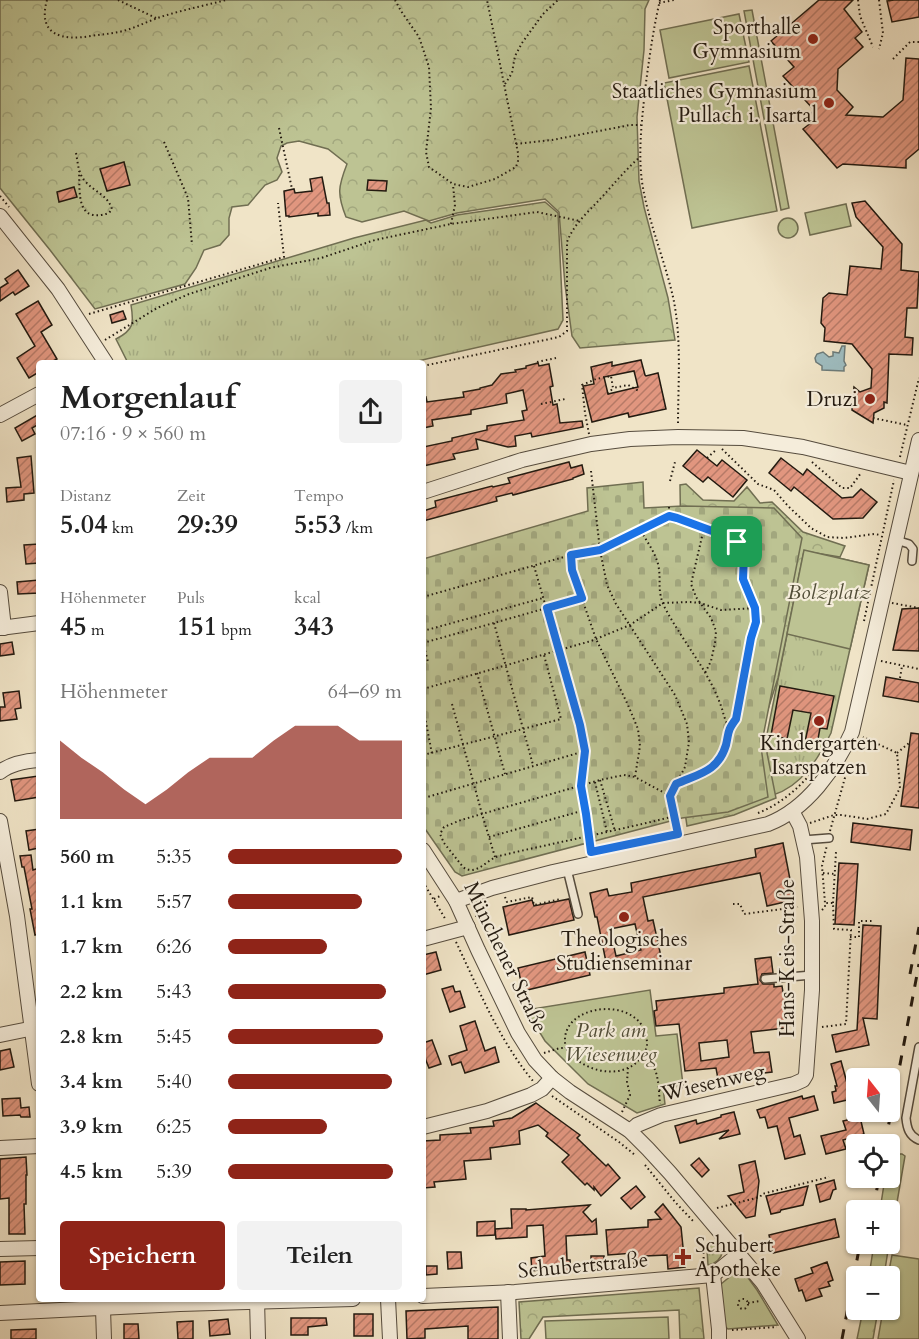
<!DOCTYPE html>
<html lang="de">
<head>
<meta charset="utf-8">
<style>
  body { margin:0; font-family:Cardo,serif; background:#f2f2f2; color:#222; height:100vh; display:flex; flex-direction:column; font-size:22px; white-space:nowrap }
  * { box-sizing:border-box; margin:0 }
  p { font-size:20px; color:#767676 }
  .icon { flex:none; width:33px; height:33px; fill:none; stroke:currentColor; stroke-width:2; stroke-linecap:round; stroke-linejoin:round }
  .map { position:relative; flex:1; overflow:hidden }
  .panel { position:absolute; left:36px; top:360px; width:390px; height:942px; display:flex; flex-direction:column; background:#fff; border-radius:6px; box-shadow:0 2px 4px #0004 }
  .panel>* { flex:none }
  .needle { width:39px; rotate:343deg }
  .controls { position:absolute; left:846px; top:1068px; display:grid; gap:12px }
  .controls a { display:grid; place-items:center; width:54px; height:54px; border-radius:6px; background:#fff; box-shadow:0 2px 4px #0004; font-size:30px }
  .pin { position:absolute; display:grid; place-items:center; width:51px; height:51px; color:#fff; margin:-26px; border-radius:12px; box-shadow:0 3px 9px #0006 }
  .round { display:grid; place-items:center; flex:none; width:63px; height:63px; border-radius:6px; background:#f2f2f2 }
  .head { display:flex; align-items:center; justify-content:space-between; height:102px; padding:0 24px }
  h1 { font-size:33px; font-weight:700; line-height:45px }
  .figures { display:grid; grid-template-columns:repeat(3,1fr); gap:9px; height:102px; padding:6px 24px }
  .figures div { display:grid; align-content:center }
  .figures b { font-size:26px; font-weight:700 }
  .figures small { font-size:16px; font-weight:400 }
  .figures p { font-size:16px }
  .chart { height:168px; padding:12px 24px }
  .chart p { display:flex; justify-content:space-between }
  .chart svg { width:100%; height:108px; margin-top:6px; fill:#8f2418; opacity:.7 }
  .cta { display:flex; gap:12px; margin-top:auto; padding:12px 24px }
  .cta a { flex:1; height:69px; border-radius:6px; background:#8f2418; color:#fff; font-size:24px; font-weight:700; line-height:69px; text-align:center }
  .cta a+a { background:#f2f2f2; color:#222 }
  ul { padding:0 24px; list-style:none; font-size:20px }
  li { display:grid; grid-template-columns:96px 72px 1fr; align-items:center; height:45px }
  li i { height:15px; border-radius:8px; background:#8f2418 }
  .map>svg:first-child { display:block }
</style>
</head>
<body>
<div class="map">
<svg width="919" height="1339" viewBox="0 0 919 1339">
  <defs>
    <pattern id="grass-tufts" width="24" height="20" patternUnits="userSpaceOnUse" patternTransform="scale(1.5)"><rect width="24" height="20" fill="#bdc393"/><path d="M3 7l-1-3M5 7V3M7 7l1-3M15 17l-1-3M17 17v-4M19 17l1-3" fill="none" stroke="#a2a77e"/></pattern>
    <pattern id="forest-crowns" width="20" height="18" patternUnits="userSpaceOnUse" patternTransform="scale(1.5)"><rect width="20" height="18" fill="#bdc393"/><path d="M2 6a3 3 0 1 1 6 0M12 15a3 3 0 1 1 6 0" fill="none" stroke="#a2a77e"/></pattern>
    <pattern id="cemetery-stones" width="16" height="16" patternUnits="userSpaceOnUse" patternTransform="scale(1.5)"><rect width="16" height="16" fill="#bdc393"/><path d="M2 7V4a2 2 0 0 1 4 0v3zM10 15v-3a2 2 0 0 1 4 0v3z" fill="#a2a77e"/></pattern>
    <pattern id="building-hatch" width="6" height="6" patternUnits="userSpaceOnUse" patternTransform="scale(1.5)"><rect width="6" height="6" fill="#e1967f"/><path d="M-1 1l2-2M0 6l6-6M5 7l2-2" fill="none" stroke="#b67a67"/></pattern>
  </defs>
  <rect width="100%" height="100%" fill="#f0e4c7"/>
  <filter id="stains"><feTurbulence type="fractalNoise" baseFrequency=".00333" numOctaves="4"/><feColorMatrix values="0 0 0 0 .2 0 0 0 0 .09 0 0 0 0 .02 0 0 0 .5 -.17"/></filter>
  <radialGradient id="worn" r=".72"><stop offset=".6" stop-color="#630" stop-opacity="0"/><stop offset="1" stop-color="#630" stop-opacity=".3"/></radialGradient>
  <g fill="url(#grass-tufts)" stroke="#706e52" stroke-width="1.5">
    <path d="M545 202 558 213 563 320 558 329 409 363H128L116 339C134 330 134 323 131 305L354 238 426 220 431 223 457 215Z"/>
    <path d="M804 550 869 565 831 733C818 759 802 786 773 795L765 744Z"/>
    <path d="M714 1242 723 1251C721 1258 716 1264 708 1265L707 1249Z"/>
  </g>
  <g fill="url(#forest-crowns)" stroke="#706e52" stroke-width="1.5">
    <path d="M0 0H649L645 9 644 50 637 117 639 181 644 207 668 298 675 340 580 348 572 336 565 285 559 212 545 199 457 213 429 221 404 211 362 222 346 217C337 194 338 187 347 164L328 149 299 141 287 143 281 146 277 158 282 172 277 180 265 185 248 205 232 207 229 218V235L220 245 204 250 196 268 185 284 95 309 50 250 0 188Z"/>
    <path d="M686 484 703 500 734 501 747 487 760 503 772 502 803 532 845 546 840 557 804 551 778 678 762 728 776 798 734 815 687 826 685 812 680 485Z"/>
    <path d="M890 1154H902L905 1156 890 1243V1210H880L885 1178H890Z"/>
    <path d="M874 1244H889L884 1276H869Z"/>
    <path d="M699 1288 704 1339H680L679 1310 543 1317 529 1339H521L519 1302Z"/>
    <path d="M863 1310H878L873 1339H857Z"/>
  </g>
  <path fill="url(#cemetery-stones)" stroke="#706e52" stroke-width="1.5" d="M643 482 644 508 683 506 774 508 802 538 761 747 768 797 728 812 682 818 462 876 455 872 423 826V559L588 511 587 488Z"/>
  <g fill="#bdc393" stroke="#706e52" stroke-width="1.5">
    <path d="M752 10 789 208 781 210 744 11Z"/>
    <path d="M739 14 749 62 669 78 660 30Z"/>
    <path d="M749 66 777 211 692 228 664 83Z"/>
    <path d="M846 204 851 226 810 235 805 213Z"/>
    <circle cx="788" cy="228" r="10"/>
    <path d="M804 550 869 565 850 649 787 634Z"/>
    <path d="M650 990 656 1036 677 1034 683 1085 663 1088 665 1104 637 1113 588 1084 545 1041 526 1010Z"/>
    <path d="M892 1255 919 1259V1339H878L883 1310H890L888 1276Z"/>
    <path d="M732 1275H746L757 1290 778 1325 728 1329 723 1325 721 1284Z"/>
    <path d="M668 1317 669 1339H546L545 1321Z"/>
  </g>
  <path fill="#9ebcbf" stroke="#6d7b79" stroke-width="1.5" d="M842 346H845L844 361 846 365 844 367V371L822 370V366L816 362 815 358 817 354 823 352 829 357 833 356V352L839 353Z"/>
  <g fill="url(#building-hatch)" stroke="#231a10" stroke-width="1.5" fill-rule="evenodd">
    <path d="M819 0H853L844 9 862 32 855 38 863 47 838 69 837 90 853 107 846 115 883 117 903 100 906 58 919 59V149L906 160V168L843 164 837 168 803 129 816 119 811 113 815 111 783 76 794 67 771 41Z"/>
    <path d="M894 0H919V17L892 22 887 1Z"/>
    <path d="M124 162 130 185 107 191 100 169Z"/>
    <path d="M322 177 327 203H329L330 215 318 216V213L289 217V216H286L284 191 294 189 295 193 312 191 310 179Z"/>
    <path d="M368 180 387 181 386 191 367 190Z"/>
    <path d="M74 187 77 197 59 202 57 192Z"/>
    <path d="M865 201 902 244 901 270 919 272 917 308H907L905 337 913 338 912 355 889 354 887 403 884 402V408L874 413 873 423 852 410 854 387 860 392 871 388 872 369 852 344 824 341 825 328 821 323 823 298 829 293 847 295 850 266 881 269 883 247 856 217 852 203Z"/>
    <path d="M18 270 29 286 15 295 13 292 0 301V288L8 283 5 279Z"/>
    <path d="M38 301 52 325 41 332 57 359 50 363H39V372L29 378 17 358 35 346 16 314Z"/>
    <path d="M123 311 126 319 112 323 110 315Z"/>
    <path d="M641 360 645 375 646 376 658 373 666 409 629 417 628 413 592 422 583 386 594 384 591 367 612 362V366ZM634 371 638 387 608 394 604 377Z"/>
    <path d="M538 363 539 366 549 364 553 386 550 387 553 405 557 404 560 423 582 421 583 427 532 437 531 433 515 436 516 446 508 447 476 439 478 449 453 454 455 459 423 466V447L452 441V438L487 430V426L524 420 522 411 527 410 523 390 506 394 507 403 471 410V414L432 420 433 426 423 428V398L426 397 427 402 464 397 463 392 480 389V388L492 385 501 374 516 372 515 370 526 368V366Z"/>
    <path d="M39 414V424L32 428 35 434 22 441 15 428Z"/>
    <path d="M697 450 717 466 722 460 747 480 733 497 708 477 703 482 683 466Z"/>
    <path d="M31 456 34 493 24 494V500L7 502 6 488 21 487 17 458Z"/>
    <path d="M781 458 803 475 807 469 842 498 853 497 861 489 877 502 863 518 833 519 794 487 791 491 769 473Z"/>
    <path d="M569 462 571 468 582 465 584 474 573 478V479L513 495 512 493 496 497 497 501 423 521V511L436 507 435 501 492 486 493 487 510 483 508 478Z"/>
    <path d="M39 544V563L26 564 24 545Z"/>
    <path d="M39 580V593L18 594 17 582Z"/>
    <path d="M919 608V651L893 650 902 609Z"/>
    <path d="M12 642 14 654 0 656V644Z"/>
    <path d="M886 677 919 683V702L883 696Z"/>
    <path d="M780 686 834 696 827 729 820 728 816 750 804 747 811 713 793 710 787 739 771 735Z"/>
    <path d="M19 691 21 708 15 709 17 719 0 721V707H5L3 693Z"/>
    <path d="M911 733 919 734V808L901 806Z"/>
    <path d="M38 776 39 797 15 801 11 780Z"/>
    <path d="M853 823 912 830 910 850 851 842Z"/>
    <path d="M39 829V848L29 850 26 831Z"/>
    <path d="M783 843 794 900 767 906 760 873 643 897 648 921 653 920 662 961 648 963 647 959 607 967 597 917H595L590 893 607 889 609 896 632 892 631 883 756 857 755 849ZM635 924 641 950 616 956 610 929Z"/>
    <path d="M31 855 33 870 39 868V934L35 935 30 909H32L24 867H22L20 856Z"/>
    <path d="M839 863 858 864 854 925 835 924Z"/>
    <path d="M569 899 574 920 509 935 503 907 532 900 534 906Z"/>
    <path d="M863 925 881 926 877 1019 863 1018 869 1045 836 1052 832 1035 857 1030Z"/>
    <path d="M436 952 441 970 423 975V955Z"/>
    <path d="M585 952 590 975 523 991 518 968Z"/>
    <path d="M771 957 773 973 762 974 760 980 763 984H774V987L782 986 783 992H789L792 1025 785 1026V1028L751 1032 754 1053 769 1052 772 1072 718 1079 716 1068 685 1071 679 1024 656 1026 654 1011 657 1010 656 1001 724 993V988L758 984 755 959ZM727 1040 729 1057 701 1061 699 1043Z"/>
    <path d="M453 986 455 992 460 991 465 1007 450 1012 442 989Z"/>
    <path d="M475 1021 485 1051 495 1047 499 1062 465 1073 461 1062 452 1065 449 1056 467 1050 460 1026Z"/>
    <path d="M432 1040 441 1064 429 1068 423 1053V1043Z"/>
    <path d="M10 1049 14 1067 0 1070V1051Z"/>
    <path d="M841 1061 847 1083 856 1081V1098L834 1103 832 1092 836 1091 835 1086H837L831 1064Z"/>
    <path d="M802 1096 803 1099 814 1096 818 1110 789 1118 794 1137 800 1135 805 1154 785 1159 777 1126 768 1128 765 1117 760 1118 757 1110Z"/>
    <path d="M20 1098 21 1108 29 1107 30 1117H21L20 1115 3 1116 2 1099Z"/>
    <path d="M536 1103 580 1135 577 1138 606 1166 608 1164 620 1178 601 1196 594 1187V1190L587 1183 585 1185 562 1162 569 1155 546 1136 548 1133 538 1125 519 1131 520 1144 490 1148 491 1159 464 1161 466 1179 434 1182 435 1187 423 1188V1141L440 1140V1135L471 1133 470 1128 494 1126 493 1121 512 1118Z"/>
    <path d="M734 1112 740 1134 719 1139 729 1130 680 1143 675 1126 696 1120 697 1124 721 1117V1115Z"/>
    <path d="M860 1117 864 1134 843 1140 846 1149 826 1154 821 1136 846 1130 843 1121Z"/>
    <path d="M26 1157 27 1175H26V1204H24L25 1234H9V1198L0 1199V1159Z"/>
    <path d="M699 1158 709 1170 702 1177 691 1165Z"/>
    <path d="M755 1161 759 1181 755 1216 746 1218 728 1196 744 1192 739 1165Z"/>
    <path d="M834 1180 836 1189 833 1190 830 1199 820 1202 816 1185Z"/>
    <path d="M636 1186 645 1197 631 1209 621 1198Z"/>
    <path d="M808 1186 803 1205 781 1210 780 1212 771 1214 766 1196Z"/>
    <path d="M663 1204 681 1227 685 1267 668 1269 667 1255 645 1256 646 1265H634V1253L608 1255 606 1230 648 1227V1220L661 1219 655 1212Z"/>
    <path d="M590 1205 583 1212 592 1222 596 1219 597 1234 566 1236 567 1260H570L571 1271 554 1273V1268L532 1271 531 1258 545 1256 543 1225 527 1226V1237L496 1239 495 1229 512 1228 511 1209H526V1210Z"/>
    <path d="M835 1219 839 1237 773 1253 769 1235Z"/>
    <path d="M495 1221V1235L477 1236V1222Z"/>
    <path d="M447 1252H461L462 1268 448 1269Z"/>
    <path d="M591 1256H604V1264L591 1265Z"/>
    <path d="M25 1261V1284L0 1285V1262Z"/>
    <path d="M827 1262 833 1280 828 1282 830 1286 819 1289 822 1296 806 1301 802 1290 799 1291 795 1279 813 1273 811 1268Z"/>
    <path d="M426 1266H437V1274L426 1275Z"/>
    <path d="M498 1307V1339H468V1326L425 1329V1338L407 1339 406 1311Z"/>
    <rect x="354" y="1314" width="19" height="22"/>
    <path d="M291 1318H326L327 1325 308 1327V1335H291Z"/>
    <path d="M228 1319 230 1334 210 1336 209 1321Z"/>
    <path d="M193 1321V1339H178L177 1322Z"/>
    <path d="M124 1324H138L139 1339H124Z"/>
    <path d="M36 1329V1339H11V1330Z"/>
  </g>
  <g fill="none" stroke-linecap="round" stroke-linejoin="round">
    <defs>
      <g id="lane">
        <path d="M896 540 909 544 913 549 912 561"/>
        <path d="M803 840 829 838"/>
        <path d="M567 869 578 914"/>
        <path d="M765 979 812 975"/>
        <path d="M919 1047 906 1118C907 1128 909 1136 919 1140"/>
      </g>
      <g id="street">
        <path d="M0 216 58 289 106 363"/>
        <path d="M0 415 39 394"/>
        <path d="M423 492 522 460 591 444 630 439 678 437 743 438 803 447 911 473"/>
        <path d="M0 592 4 628"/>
        <path d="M0 628 39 623"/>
        <path d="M0 772C10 764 26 761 39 760"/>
        <path d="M0 821 17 916 39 1084"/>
        <path d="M423 850 456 901 478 950 518 1033 535 1060 552 1078 570 1092 630 1131 648 1149 670 1173 763 1283 798 1339"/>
        <path d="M456 901 492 888 553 872 768 824C807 809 835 769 852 732L919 440"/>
        <path d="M423 939 468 927"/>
        <path d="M0 1035 39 1027"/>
        <path d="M423 1127 487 1111 531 1095 542 1089 552 1078"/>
        <path d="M630 1131 637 1125 661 1115 794 1084 803 1080 806 1075 812 990V921L807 857 800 826 792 811"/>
        <path d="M0 1148 39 1146"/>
        <path d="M0 1249 39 1248"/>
        <path d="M713 1275 719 1329V1339"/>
        <path d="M508 1292 510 1339"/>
        <path d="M423 1296 515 1292 713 1275 739 1254"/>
        <path d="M257 1299 258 1339"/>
        <path d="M388 1299 390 1339"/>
        <path d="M103 1309 104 1339"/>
        <path d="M0 1313 180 1304 353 1299"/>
      </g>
    </defs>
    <use href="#lane" stroke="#564c3e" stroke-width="10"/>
    <use href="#street" stroke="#564c3e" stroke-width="16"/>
    <g stroke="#231a10" stroke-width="2" stroke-dasharray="1.5 3" stroke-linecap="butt">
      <path d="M47 0C37 35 62 41 91 36 102 34 112 34 123 31 138 27 152 19 167 15 187 9 207 5 226 0"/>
      <path d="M118 0 156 18"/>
      <path d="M395 0 401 11 419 37 429 67 431 108 426 152 429 167 453 184 468 187 495 179 516 167 518 161V153L487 0"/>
      <path d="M660 0C653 30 649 60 645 90 642 120 638 151 642 182 648 221 664 258 673 297 682 338 678 383 678 425"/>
      <path d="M858 0 860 16 873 47"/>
      <path d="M879 0 883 33 879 49"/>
      <path d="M659 3 674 0"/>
      <path d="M893 59 910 42H919"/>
      <path d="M505 84 512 73 515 56 522 43 543 14 558 0"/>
      <path d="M279 128 292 189"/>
      <path d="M164 142 188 198 192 245"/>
      <path d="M516 144 552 140 630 125H641"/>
      <path d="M76 153C78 163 78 173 85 181 94 192 107 194 112 209L109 213C76 224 80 194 79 171"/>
      <path d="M0 196 9 207"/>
      <path d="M451 224 455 205 453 185"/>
      <path d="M89 314 284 257 278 203"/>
      <path d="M105 340 157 308 189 294 270 268 321 258 375 240 451 224 537 212 580 221"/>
      <path d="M537 362 556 358"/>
      <path d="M423 366 559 337 567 331V242C573 225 589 211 601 198 614 184 626 169 640 157"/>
      <path d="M608 394 613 388"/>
      <path d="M541 404 565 399"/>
      <path d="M873 418 907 425"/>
      <path d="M589 434 585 413 582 385 596 379 611 376 613 388 628 385 639 391"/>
      <path d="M722 449 758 484 774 490 788 506 811 528 827 537 844 538 874 534 881 535"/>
      <path d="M900 457 919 378"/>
      <path d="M707 458 716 450"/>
      <path d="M812 462 842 488H850L861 473"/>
      <path d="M591 471 600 550 607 585 616 604 675 695 687 724 689 742 685 767 670 796 678 831"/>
      <path d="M670 481 675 462"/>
      <path d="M669 507V516"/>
      <path d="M704 528 691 584 696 597 711 618 716 631 715 643 711 661 705 673"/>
      <path d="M641 531C647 542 655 552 658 564 662 581 656 590 665 608 684 644 711 673 723 712 724 718 728 724 728 730 729 740 721 760 713 767 704 776 687 779 676 784"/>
      <path d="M571 555 572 570 596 639 628 705 638 729 640 746 635 777"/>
      <path d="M534 566 580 725 585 751 581 786 587 814 591 852"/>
      <path d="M423 597 571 555 600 550 669 516 677 518 731 538 742 547 744 555 743 579 755 608 756 622 751 638 736 719 728 730"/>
      <path d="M892 603 919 608"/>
      <path d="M864 621 894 480"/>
      <path d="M494 623 533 765"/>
      <path d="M423 631 543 598"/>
      <path d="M423 642 428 662"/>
      <path d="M423 643 582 598"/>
      <path d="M881 661 919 669"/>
      <path d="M477 673 505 774"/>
      <path d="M900 678 902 666"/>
      <path d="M423 689 591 641 630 625 663 603 690 602 700 603 721 610 755 608"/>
      <path d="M452 704 482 814 495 857"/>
      <path d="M424 712 432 754"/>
      <path d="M897 753 909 743"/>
      <path d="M423 755 561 719 544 655"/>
      <path d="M600 780 615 831"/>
      <path d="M595 782 607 832"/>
      <path d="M670 796 635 777 624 775 600 780 461 820 444 827 440 834 444 843 463 867C476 877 487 859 499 856 558 842 616 831 675 816"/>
      <path d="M424 798 585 751"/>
      <path d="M758 813C779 805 798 789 812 772"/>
      <path d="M810 823 834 815H842L867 819 886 814 900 788 897 753 863 737"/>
      <path d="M830 831 848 767"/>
      <path d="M489 837 585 810"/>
      <path d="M823 873 835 874"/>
      <path d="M423 882 446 920"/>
      <path d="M505 897 507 902 532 897 534 905 561 899"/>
      <path d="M434 899 440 896"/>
      <path d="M833 903 836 852"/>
      <path d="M733 904H740L744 914 798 907"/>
      <path d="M822 910 825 907V903L822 866 827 845"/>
      <path d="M476 917 480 905"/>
      <path d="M850 937H859V921H872"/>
      <path d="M456 942C479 990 499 1040 533 1081"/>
      <path d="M822 1027 846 1024 851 930 834 929 833 903H826"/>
      <path d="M544 1053 560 1048H566C554 1002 647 992 647 1044 647 1050 643 1056 639 1060 620 1081 580 1071 566 1048"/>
      <path d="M643 1055C660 1066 658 1086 660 1104"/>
      <path d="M659 1090 721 1083 724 1087"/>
      <path d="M552 1096 619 1142 635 1155"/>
      <path d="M622 1112 630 1095 627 1082 628 1068"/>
      <path d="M645 1165 676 1203 694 1222"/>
      <path d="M717 1208 760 1197 762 1194 829 1177"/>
      <path d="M704 1263 703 1249 712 1240"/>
      <circle cx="743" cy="1304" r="5"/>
      <path d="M748 1303 760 1301"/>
      <path d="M732 1330 777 1327"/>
    </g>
    <use href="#lane" stroke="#f5eddb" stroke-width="7"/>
    <use href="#street" stroke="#f5eddb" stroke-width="14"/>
    <g stroke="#231a10" stroke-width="3" stroke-dasharray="10 10" stroke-linecap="butt">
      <path d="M910 974 919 927"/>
      <path d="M885 1144 919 964"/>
      <path d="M873 1210 879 1178"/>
      <path d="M842 1339 860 1244"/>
    </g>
  </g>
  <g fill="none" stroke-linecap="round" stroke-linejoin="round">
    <defs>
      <path id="route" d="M669 516 677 518 731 538 742 547 744 555 743 579 755 608 756 622 751 638 736 719C727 731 729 732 726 745 718 772 698 774 676 784L670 796 678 834 591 852 586 814 581 786 585 751 580 725 547 608 582 598 572 570 571 555 600 550Z"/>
    </defs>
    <use href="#route" stroke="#fff" stroke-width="12"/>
    <use href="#route" stroke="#1a73e8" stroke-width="8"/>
  </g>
  <g fill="#8f2418" stroke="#f5eddb" stroke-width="2">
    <circle cx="813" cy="39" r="6"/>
    <circle cx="829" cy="103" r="6"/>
    <circle cx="870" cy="399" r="6"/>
    <circle cx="819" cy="721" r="6"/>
    <circle cx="624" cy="917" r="6"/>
    <path d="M680 1248h6v6h6v6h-6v6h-6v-6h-6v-6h6z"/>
  </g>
  <g text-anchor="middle" stroke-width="4.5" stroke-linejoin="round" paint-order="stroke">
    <g font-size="21" fill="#231a10" stroke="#f5eddb" text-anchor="end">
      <text x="801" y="34">Sporthalle<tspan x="801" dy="24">Gymnasium</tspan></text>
      <text x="817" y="98">Staatliches Gymnasium<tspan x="817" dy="24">Pullach i. Isartal</tspan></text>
      <text x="858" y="406">Druzi</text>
      <text x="819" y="750" text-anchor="middle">Kindergarten<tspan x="819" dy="24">Isarspatzen</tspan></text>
      <text x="624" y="946" text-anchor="middle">Theologisches<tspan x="624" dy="24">Studienseminar</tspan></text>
      <text x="695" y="1252" text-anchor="start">Schubert<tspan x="695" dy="24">Apotheke</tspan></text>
    </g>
    <g font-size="21" font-style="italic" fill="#514d37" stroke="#f5eddb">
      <text x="829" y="599">Bolzplatz</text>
      <text x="611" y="1037">Park am<tspan x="611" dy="24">Wiesenweg</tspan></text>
    </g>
    <g font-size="21" fill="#231a10" stroke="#f5eddb">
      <text transform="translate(506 957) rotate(64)" y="7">Münchener Straße</text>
      <text transform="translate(787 958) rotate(-90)" y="7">Hans-Keis-Straße</text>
      <text transform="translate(713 1082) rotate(-13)" y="7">Wiesenweg</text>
      <text transform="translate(583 1265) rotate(-5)" y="7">Schubertstraße</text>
    </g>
  </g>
  <rect width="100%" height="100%" filter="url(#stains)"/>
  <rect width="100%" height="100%" fill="url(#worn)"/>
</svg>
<div class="controls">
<a><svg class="needle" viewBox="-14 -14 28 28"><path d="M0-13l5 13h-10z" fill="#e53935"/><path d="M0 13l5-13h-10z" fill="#767676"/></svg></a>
<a><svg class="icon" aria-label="locate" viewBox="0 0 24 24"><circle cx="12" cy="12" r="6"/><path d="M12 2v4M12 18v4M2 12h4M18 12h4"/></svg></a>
<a>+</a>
<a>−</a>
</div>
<div class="pin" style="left:737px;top:542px;background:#1e9e55"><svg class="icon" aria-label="arrive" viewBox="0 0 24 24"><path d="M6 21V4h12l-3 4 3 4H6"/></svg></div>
<section class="panel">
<div class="head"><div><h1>Morgenlauf</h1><p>07:16 · 9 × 560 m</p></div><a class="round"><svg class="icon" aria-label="share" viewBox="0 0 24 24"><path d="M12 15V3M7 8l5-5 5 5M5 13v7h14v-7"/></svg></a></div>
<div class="figures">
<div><p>Distanz</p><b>5.04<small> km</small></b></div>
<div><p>Zeit</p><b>29:39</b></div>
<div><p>Tempo</p><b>5:53<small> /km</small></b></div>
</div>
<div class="figures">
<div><p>Höhenmeter</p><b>45<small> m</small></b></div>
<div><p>Puls</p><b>151<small> bpm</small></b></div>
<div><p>kcal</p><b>343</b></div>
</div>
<div class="chart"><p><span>Höhenmeter</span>64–69 m</p>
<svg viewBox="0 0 160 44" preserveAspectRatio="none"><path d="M0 44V12L10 19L20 25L30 32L40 38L50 32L60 25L70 19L80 19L90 19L100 12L110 6L120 6L130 6L140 12L150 12L160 12V44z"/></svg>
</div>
<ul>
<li><b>560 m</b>5:35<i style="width:100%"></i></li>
<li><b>1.1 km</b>5:57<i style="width:77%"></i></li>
<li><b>1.7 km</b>6:26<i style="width:57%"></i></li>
<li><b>2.2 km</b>5:43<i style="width:91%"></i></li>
<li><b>2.8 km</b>5:45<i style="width:89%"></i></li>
<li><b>3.4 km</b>5:40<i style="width:94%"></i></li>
<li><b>3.9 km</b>6:25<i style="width:57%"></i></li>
<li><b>4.5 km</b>5:39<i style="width:95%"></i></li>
</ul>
<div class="cta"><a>Speichern</a><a>Teilen</a></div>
</section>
</div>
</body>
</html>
